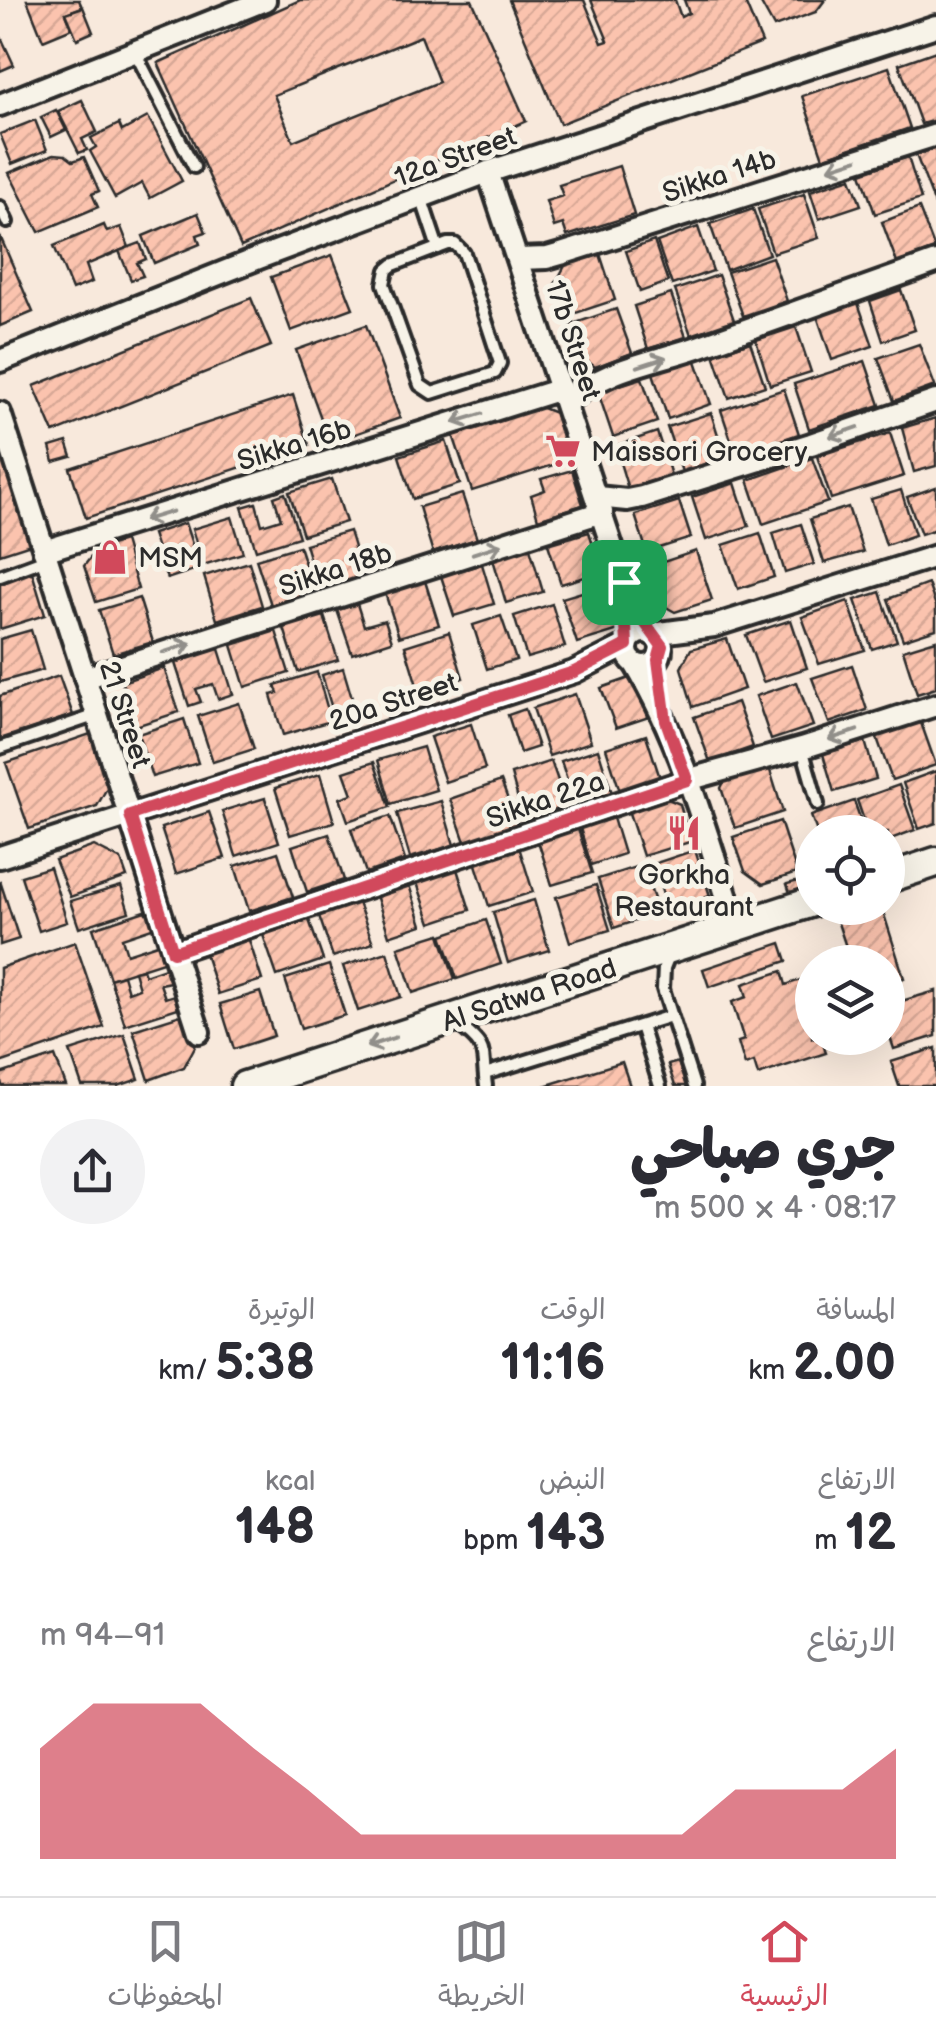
<!DOCTYPE html>
<html lang="ar">
<head>
<meta charset="utf-8">
<style>
  body { margin:0; font-family:"Balsamiq Sans","Playpen Sans Arabic",sans-serif; background:#f2f2f3; color:#2b2b33; direction:rtl; height:100vh; display:flex; flex-direction:column; font-size:38px; white-space:nowrap }
  * { box-sizing:border-box; margin:0 }
  p { font-size:32px; color:#7c7c81 }
  .icon { flex:none; width:55px; height:55px; fill:none; stroke:currentColor; stroke-width:2; stroke-linecap:round; stroke-linejoin:round }
  .map { position:relative; height:1086px; overflow:hidden; direction:ltr }
  .panel { display:flex; flex-direction:column; background:#fff; flex:1 }
  .panel>* { flex:none }
  .fabs { position:absolute; left:795px; top:815px; display:grid; gap:20px }
  .fabs a { display:grid; place-items:center; width:110px; height:110px; border-radius:50%; background:#fff; box-shadow:0 10px 40px #0002; font-size:50px }
  .pin { position:absolute; display:grid; place-items:center; width:85px; height:85px; color:#fff; margin:-42px; border-radius:20px; box-shadow:0 5px 15px #0006 }
  .round { display:grid; place-items:center; flex:none; width:105px; height:105px; border-radius:52px; background:#f2f2f3 }
  .head { display:flex; align-items:center; justify-content:space-between; height:170px; padding:0 40px }
  h1 { font-size:55px; font-weight:800; line-height:75px }
  .figures { display:grid; grid-template-columns:repeat(3,1fr); gap:15px; height:170px; padding:10px 40px }
  .figures div { display:grid; align-content:center }
  .figures b { font-size:50px; font-weight:800 }
  .figures small { font-size:28px; font-weight:400 }
  .figures p { font-size:28px }
  .chart { height:280px; padding:20px 40px }
  .chart p { display:flex; justify-content:space-between }
  .chart svg { width:100%; height:180px; margin-top:10px; fill:#d1495b; opacity:.7 }
  .menu { display:flex; justify-content:space-around; align-items:center; height:140px; border-top:2px solid #e1e1e2; background:#fff; font-size:28px; color:#7c7c81 }
  .menu a { display:grid; justify-items:center; gap:5px }
  .menu .selected { color:#d1495b }
  .map>svg:first-child { display:block }
</style>
</head>
<body>
<div class="map">
<svg width="936" height="1086" viewBox="0 0 936 1086">
  <defs>
    <pattern id="building-hatch" width="6" height="6" patternUnits="userSpaceOnUse" patternTransform="scale(2.5)"><rect width="6" height="6" fill="#fbc3ae"/><path d="M-1 1l2-2M0 6l6-6M5 7l2-2" fill="none" stroke="#d7a896"/></pattern>
  </defs>
  <rect width="100%" height="100%" fill="#f8e9dc"/>
  <filter id="ink" filterUnits="userSpaceOnUse"><feTurbulence type="fractalNoise" baseFrequency=".01" numOctaves="2"/><feDisplacementMap in="SourceGraphic" scale="20" xChannelSelector="R" yChannelSelector="G"/><feConvolveMatrix kernelMatrix="1 2 1 2 8 2 1 2 1" color-interpolation-filters="sRGB"/></filter>
  <g filter="url(#ink)">
    <g fill="url(#building-hatch)" stroke="#2b2b2b" stroke-width="2.5" fill-rule="evenodd">
      <path d="M27 0H79L82 7 66 13 72 28 43 40Z"/>
      <path d="M300 0H472L526 121 241 247 158 63ZM421 36 439 82 293 141 274 95Z"/>
      <path d="M509 0H584L602 43 608 41 591 0H675L681 17 689 13 684 0H744L762 43 560 124Z"/>
      <path d="M759 0H825L816 12 774 27Z"/>
      <path d="M83 7 93 32 77 39 66 13Z"/>
      <path d="M0 35 14 65 0 71Z"/>
      <path d="M936 51V120L921 124 899 64Z"/>
      <path d="M889 67 910 128 823 158 802 96Z"/>
      <path d="M82 100 97 132 82 139 87 150 79 153 58 111Z"/>
      <path d="M56 110 66 130 51 137 41 117Z"/>
      <path d="M148 117 182 181 150 198 142 183 115 198 90 151 96 147 91 138 119 124 122 131Z"/>
      <path d="M35 120 47 150 12 164 0 134Z"/>
      <path d="M936 148V207L916 155Z"/>
      <path d="M54 154 65 155 73 161 84 157 99 191 92 194 98 207 39 232 9 173Z"/>
      <path d="M908 157 921 199 875 214 861 173Z"/>
      <path d="M619 166 634 215 567 236 563 224 554 227 546 201 563 196 559 185Z"/>
      <path d="M851 178 861 205 819 219 810 191Z"/>
      <path d="M804 194 819 238 773 253 758 209Z"/>
      <path d="M919 208 935 249 897 263 882 222Z"/>
      <path d="M753 209 769 254 726 270 710 224Z"/>
      <path d="M198 213 206 232 197 235 200 244 154 263 143 236Z"/>
      <path d="M104 225 107 232 121 227 129 247 86 265 92 282 72 290 54 246Z"/>
      <path d="M698 227 713 271 672 285 657 242Z"/>
      <path d="M0 236 33 312 0 326Z"/>
      <path d="M654 241 668 282 640 292 626 251Z"/>
      <path d="M140 243 146 259 137 263 143 276 131 280 119 251Z"/>
      <path d="M600 254 615 300 567 316 555 284 566 264Z"/>
      <path d="M332 255 353 308 291 331 271 277Z"/>
      <path d="M772 257 787 301 743 316 727 272Z"/>
      <path d="M718 275 734 320 691 335 675 290Z"/>
      <path d="M901 290 915 330 883 341 870 301Z"/>
      <path d="M671 294 686 337 648 349 634 306Z"/>
      <path d="M251 298 271 346 54 433 34 386Z"/>
      <path d="M858 303 873 346 832 360 817 316Z"/>
      <path d="M616 309 632 353 595 367 582 357 570 325Z"/>
      <path d="M366 325 400 418 330 443 296 350Z"/>
      <path d="M796 327 811 372 770 385 756 340Z"/>
      <path d="M750 342 765 386 729 398 714 354Z"/>
      <path d="M919 344 935 386 894 401 878 358Z"/>
      <path d="M695 358 711 404 668 419 653 373Z"/>
      <path d="M865 361 880 405 809 429 794 384Z"/>
      <path d="M642 378 657 422 613 437 598 392Z"/>
      <path d="M784 389 799 434 736 455 721 410Z"/>
      <path d="M293 395 309 445 86 518 70 468Z"/>
      <path d="M540 407 555 413 569 460 472 491 453 435Z"/>
      <path d="M711 413 725 457 682 472 667 427Z"/>
      <path d="M936 418V466L914 472 902 428Z"/>
      <path d="M657 432 671 475 628 489 615 446Z"/>
      <path d="M890 433 904 476 831 499 817 456Z"/>
      <path d="M446 441 460 484 413 499 399 456Z"/>
      <path d="M67 442 72 457 54 462 50 447Z"/>
      <path d="M0 448 31 544 0 554Z"/>
      <path d="M812 458 828 502 763 524 748 480Z"/>
      <path d="M572 470 583 505 538 519 531 495 545 490 541 479Z"/>
      <path d="M332 479 346 522 303 535 289 492Z"/>
      <path d="M735 483 749 526 706 540 692 497Z"/>
      <path d="M936 487V529L921 534 907 497Z"/>
      <path d="M901 490 915 535 886 545 871 499Z"/>
      <path d="M285 493 299 537 256 550 242 507 256 503 262 525 281 519 274 497Z"/>
      <path d="M462 494 477 539 433 553 419 507Z"/>
      <path d="M679 501 691 538 647 552 635 515Z"/>
      <path d="M848 507 863 552 824 563 810 519Z"/>
      <path d="M232 517 243 553 203 565 192 529Z"/>
      <path d="M185 523 200 568 167 579 152 534Z"/>
      <path d="M801 524 814 564 785 573 773 533Z"/>
      <path d="M349 531 363 577 319 590 305 544Z"/>
      <path d="M589 532 602 572 561 584 548 544Z"/>
      <path d="M760 533 774 577 738 589 723 545Z"/>
      <path d="M124 541 138 589 96 602 84 566 97 549Z"/>
      <path d="M299 546 314 591 271 605 256 559Z"/>
      <path d="M530 548 543 592 506 603 493 559Z"/>
      <path d="M696 551 712 600 675 612 659 603 648 567Z"/>
      <path d="M249 562 262 606 217 620 204 576Z"/>
      <path d="M482 564 494 604 454 616 441 576Z"/>
      <path d="M32 572 45 615 0 629V583Z"/>
      <path d="M425 581 439 625 399 637 385 593Z"/>
      <path d="M928 584 936 606V629L903 640 888 599Z"/>
      <path d="M605 585 619 630 577 643 562 598Z"/>
      <path d="M880 592 897 641 872 649 855 600Z"/>
      <path d="M139 598 153 642 113 654 99 610Z"/>
      <path d="M848 601 865 650 819 664 802 617Z"/>
      <path d="M357 604 364 626 385 620 392 641 352 654 337 610Z"/>
      <path d="M552 604 565 647 527 658 514 616Z"/>
      <path d="M324 616 338 660 298 672 284 628Z"/>
      <path d="M501 616 516 660 487 669 473 625Z"/>
      <path d="M791 620 807 668 763 682 746 635Z"/>
      <path d="M31 630 43 670 0 682V639Z"/>
      <path d="M276 631 289 673 245 687 232 645Z"/>
      <path d="M449 632 463 678 419 692 405 646Z"/>
      <path d="M727 639 744 689 693 707 681 668 691 649Z"/>
      <path d="M936 640V688L917 694 903 650Z"/>
      <path d="M219 649 233 694 218 699 213 684 196 689 201 702 189 706 175 663Z"/>
      <path d="M852 665 867 710 829 723 812 678Z"/>
      <path d="M164 668 179 712 136 726 122 682Z"/>
      <path d="M343 668 356 712 335 719 322 675Z"/>
      <path d="M317 672 331 721 283 735 271 695 278 693 275 685Z"/>
      <path d="M59 676 73 715 0 739V696Z"/>
      <path d="M635 676 649 717 616 728 601 688Z"/>
      <path d="M797 682 813 726 771 740 756 696Z"/>
      <path d="M575 694 591 742 549 756 533 708Z"/>
      <path d="M737 702 753 747 710 762 694 717Z"/>
      <path d="M239 703 254 749 213 762 198 716Z"/>
      <path d="M525 709 538 747 520 753 508 715Z"/>
      <path d="M184 719 198 763 152 777 138 734Z"/>
      <path d="M920 720 936 765 892 780 876 735Z"/>
      <path d="M471 724 485 769 445 782 430 737Z"/>
      <path d="M96 732 113 777 97 806 29 829 6 763Z"/>
      <path d="M646 735 660 778 620 791 606 748Z"/>
      <path d="M865 741 876 779 834 792 823 754Z"/>
      <path d="M423 747 436 790 391 804 378 760Z"/>
      <path d="M598 749 612 793 575 804 561 761Z"/>
      <path d="M551 761 567 806 524 821 511 774Z"/>
      <path d="M374 762 390 807 348 821 340 798 352 794 344 772Z"/>
      <path d="M768 764 783 812 735 828 721 788 726 778Z"/>
      <path d="M936 771V823L919 829 903 783Z"/>
      <path d="M320 774 334 822 290 835 275 788Z"/>
      <path d="M501 781 517 824 465 842 450 799Z"/>
      <path d="M899 785 915 830 888 840V832H868L857 800Z"/>
      <path d="M265 798 279 842 236 856 222 811Z"/>
      <path d="M665 798 680 804 690 842 643 856 628 810Z"/>
      <path d="M441 801 454 845 410 858 397 813Z"/>
      <path d="M854 801 865 832H817L811 816Z"/>
      <path d="M209 812 225 858 176 874 161 828Z"/>
      <path d="M390 816 405 860 366 873 351 829Z"/>
      <path d="M613 818 624 854 591 865 580 828Z"/>
      <path d="M780 821 797 873 763 884 745 871 733 837Z"/>
      <path d="M578 829 592 873 552 885 538 841Z"/>
      <path d="M329 834 344 880 307 892 292 846Z"/>
      <path d="M94 846 121 860 127 877 70 897 55 860Z"/>
      <path d="M519 847 533 892 489 906 475 861Z"/>
      <path d="M695 850 710 896 668 910 653 864Z"/>
      <path d="M278 852 293 897 249 911 235 866Z"/>
      <path d="M642 865 659 913 614 928 598 879Z"/>
      <path d="M50 867 67 922 39 931 21 876Z"/>
      <path d="M457 869 470 910 431 923 417 883Z"/>
      <path d="M810 878 812 888 791 896 787 884Z"/>
      <path d="M0 881 19 939 0 945Z"/>
      <path d="M409 885 422 925 389 936 376 895Z"/>
      <path d="M596 885 610 930 570 942 556 897Z"/>
      <path d="M121 886 129 912 79 928 70 901Z"/>
      <path d="M357 900 373 943 333 957 318 913Z"/>
      <path d="M534 900 549 950 508 963 493 912Z"/>
      <path d="M882 908 904 978 888 984V962H851L837 920Z"/>
      <path d="M145 911 146 913 150 912 155 927 122 938 127 954 160 943 166 961 110 979 93 928Z"/>
      <path d="M308 917 323 960 277 976 262 932Z"/>
      <path d="M486 920 501 964 457 979 442 935Z"/>
      <path d="M440 934 455 979 413 993 398 947Z"/>
      <path d="M248 937 262 980 218 994 204 951Z"/>
      <path d="M75 942 104 1027 0 1063V968Z"/>
      <path d="M781 943 787 961 709 987 703 969Z"/>
      <path d="M387 952 401 997 358 1011 343 966Z"/>
      <path d="M329 965 345 1015 301 1029 285 979Z"/>
      <path d="M165 968 170 982 160 984 165 998 174 995 178 1008 125 1025 110 979 123 975 128 992 139 988 134 971 143 969 145 975Z"/>
      <path d="M782 971 786 985 812 976V1038H832L822 1041 826 1053 758 1075 754 1062 745 1065 738 1042 744 1040 732 1002 747 997 743 984Z"/>
      <path d="M936 991V1036L894 1049 888 1031V1005Z"/>
      <path d="M260 992 274 1036 234 1049 220 1004Z"/>
      <path d="M190 1012 199 1039 184 1067 149 1080 133 1030Z"/>
      <path d="M124 1034 139 1079 118 1086H82L70 1051Z"/>
      <path d="M936 1048V1086H899L891 1062Z"/>
      <path d="M55 1056 66 1086H2L0 1074Z"/>
      <path d="M622 1062 630 1086H544Z"/>
      <path d="M678 1062 686 1086H675L668 1065Z"/>
    </g>
    <g fill="none" stroke-linecap="round" stroke-linejoin="round">
      <defs>
        <g id="lane">
          <path d="M135 52 194 167"/>
          <path d="M421 197 438 248"/>
          <path d="M0 207 7 222"/>
          <path d="M448 244H455L464 253 500 363 495 373 432 393 420 385 384 284 387 270 393 265Z"/>
          <path d="M0 576 46 559"/>
          <path d="M0 748 97 715"/>
          <path d="M802 748 818 804"/>
          <path d="M670 953 664 968 663 989 694 1086"/>
          <path d="M457 1024C490 1048 481 1050 486 1086"/>
          <path d="M641 1026 660 1086"/>
          <path d="M485 1074 671 1016"/>
        </g>
        <g id="street">
          <path d="M0 105 265 0"/>
          <path d="M488 172 624 583 631 600 650 633"/>
          <path d="M518 259 547 258 561 254 936 135"/>
          <path d="M0 361 259 258 488 172 936 26"/>
          <path d="M566 404C599 370 654 362 698 347 777 319 857 290 936 262"/>
          <path d="M0 413 199 1032"/>
          <path d="M597 497 627 500 642 497 811 444 936 401"/>
          <path d="M44 551 561 389"/>
          <circle cx="644" cy="649" r="17"/>
          <path d="M652 634 714 626 936 556"/>
          <path d="M635 664C683 745 708 838 736 927"/>
          <path d="M85 678 602 512"/>
          <path d="M0 857 574 672 627 645"/>
          <path d="M173 952 687 780 802 748 936 705"/>
        </g>
        <g id="secondary">
          <path d="M888 878 936 862"/>
          <path d="M245 1086 812 902"/>
        </g>
      </defs>
      <use href="#lane" stroke="#2b2b2b" stroke-width="18"/>
      <use href="#street" stroke="#2b2b2b" stroke-width="28"/>
      <use href="#secondary" stroke="#2b2b2b" stroke-width="35"/>
      <use href="#lane" stroke="#f7f3e8" stroke-width="10"/>
      <use href="#street" stroke="#f7f3e8" stroke-width="20"/>
      <use href="#secondary" stroke="#f7f3e8" stroke-width="28"/>
    </g>
    <defs><path id="oneway-shaft" d="M-6 0H5M1.5-3L5.5 0L1.5 3" fill="none" stroke-width="1.6" stroke-linecap="round" stroke-linejoin="round" transform="scale(2.5)"/></defs>
    <g stroke="#918f8a">
      <use href="#oneway-shaft" transform="translate(843 164) rotate(162)"/>
      <use href="#oneway-shaft" transform="translate(652 362) rotate(-18)"/>
      <use href="#oneway-shaft" transform="translate(468 418) rotate(163)"/>
      <use href="#oneway-shaft" transform="translate(844 432) rotate(161)"/>
      <use href="#oneway-shaft" transform="translate(158 516) rotate(163)"/>
      <use href="#oneway-shaft" transform="translate(487 549) rotate(-18)"/>
      <use href="#oneway-shaft" transform="translate(177 648) rotate(-18)"/>
      <use href="#oneway-shaft" transform="translate(843 735) rotate(162)"/>
      <use href="#oneway-shaft" transform="translate(381 1042) rotate(162)"/>
    </g>
  </g>
  <g fill="none" stroke-linecap="round" stroke-linejoin="round" filter="url(#ink)">
    <defs>
      <path id="route" d="M624 582 640 616 662 646 658 660 666 721 687 780 173 952 130 815 574 672 627 645Z"/>
    </defs>
    <use href="#route" stroke="#fff" stroke-width="20"/>
    <use href="#route" stroke="#d1495b" stroke-width="12"/>
  </g>
  <defs>
    <symbol id="supermarket-bare" viewBox="-9 -9 18 18"><path d="M-6-5.5h2.5l.6 2H6L4.5 2H-2.5L-4.4-4H-6ZM-1.5 3.2a1.3 1.3 0 1 0 .1 0ZM3 3.2a1.3 1.3 0 1 0 .1 0Z" fill="#d1495b" stroke="#f7f3e8" stroke-width="2.5" paint-order="stroke"/></symbol>
    <symbol id="shop-bare" viewBox="-9 -9 18 18"><path d="M-5-2.5h2.3a2.7 3.5 0 0 1 5.4 0H5L5.5 6h-11ZM-1.5-2.5h3a1.5 2.3 0 0 0-3 0Z" fill="#d1495b" stroke="#f7f3e8" stroke-width="2.5" paint-order="stroke"/></symbol>
    <symbol id="restaurant-bare" viewBox="-9 -9 18 18"><path d="M-5-6h1v4h1v-4h1v4h1v-4h1v5L-1.5 .5V6h-2V.5L-5-1ZM5-6V6H3V1.5H1.5Q1.5-4 5-6Z" fill="#d1495b" stroke="#f7f3e8" stroke-width="2.5" paint-order="stroke"/></symbol>
  </defs>
  <g fill-rule="evenodd">
    <use href="#supermarket-bare" x="538" y="426" width="50" height="50"/>
    <use href="#shop-bare" x="85" y="532" width="50" height="50"/>
    <use href="#restaurant-bare" x="659" y="808" width="50" height="50"/>
  </g>
  <g text-anchor="middle" stroke-width="10" stroke-linejoin="round" paint-order="stroke">
    <g font-size="28" fill="#2b2b2b" stroke="#f7f3e8">
      <text transform="translate(455 156) rotate(-20)" y="10">12a Street</text>
      <text transform="translate(719 175) rotate(-18)" y="10">Sikka 14b</text>
      <text transform="translate(574 340) rotate(72)" y="10">17b Street</text>
      <text transform="translate(294 444) rotate(-17)" y="10">Sikka 16b</text>
      <text transform="translate(335 569) rotate(-18)" y="10">Sikka 18b</text>
      <text transform="translate(393 701) rotate(-18)" y="10">20a Street</text>
      <text transform="translate(126 714) rotate(72)" y="10">21 Street</text>
      <text transform="translate(545 799) rotate(-19)" y="10">Sikka 22a</text>
      <text transform="translate(529 994) rotate(-18)" y="10">Al Satwa Road</text>
    </g>
    <g font-size="28" fill="#2b2b2b" stroke="#f7f3e8" text-anchor="start">
      <text x="591" y="461">Maissori Grocery</text>
      <text x="138" y="567">MSM</text>
      <text x="684" y="884" text-anchor="middle">Gorkha<tspan x="684" dy="32">Restaurant</tspan></text>
    </g>
  </g>
</svg>
<div class="fabs">
<a><svg class="icon" aria-label="locate" viewBox="0 0 24 24"><circle cx="12" cy="12" r="6"/><path d="M12 2v4M12 18v4M2 12h4M18 12h4"/></svg></a>
<a><svg class="icon" aria-label="layers" viewBox="0 0 24 24"><path d="M12 4l9 5-9 5-9-5zM3 14l9 5 9-5"/></svg></a>
</div>
<div class="pin" style="left:624px;top:582px;background:#1e9e55"><svg class="icon" aria-label="arrive" viewBox="0 0 24 24"><path d="M6 21V4h12l-3 4 3 4H6"/></svg></div>
</div>
<section class="panel">
<div class="head"><div><h1>جري صباحي</h1><p>08:17 · 4 × 500 m</p></div><a class="round"><svg class="icon" aria-label="share" viewBox="0 0 24 24"><path d="M12 15V3M7 8l5-5 5 5M5 13v7h14v-7"/></svg></a></div>
<div class="figures">
<div><p>المسافة</p><b>2.00<small> km</small></b></div>
<div><p>الوقت</p><b>11:16</b></div>
<div><p>الوتيرة</p><b>5:38<small> /km</small></b></div>
</div>
<div class="figures">
<div><p>الارتفاع</p><b>12<small> m</small></b></div>
<div><p>النبض</p><b>143<small> bpm</small></b></div>
<div><p>kcal</p><b>148</b></div>
</div>
<div class="chart"><p><span>الارتفاع</span>91–94 m</p>
<svg viewBox="0 0 160 44" preserveAspectRatio="none"><path d="M0 44V17L10 6L20 6L30 6L40 17L50 27L60 38L70 38L80 38L90 38L100 38L110 38L120 38L130 27L140 27L150 27L160 17V44z"/></svg>
</div>
</section>
<nav class="menu">
<a class="selected"><svg class="icon" aria-label="home" viewBox="0 0 24 24"><path d="M3 11l9-7 9 7M6 9v11h12V9"/></svg>الرئيسية</a>
<a><svg class="icon" aria-label="map" viewBox="0 0 24 24"><path d="M3 6l6-2 6 2 6-2v14l-6 2-6-2-6 2zM9 4v14M15 6v14"/></svg>الخريطة</a>
<a><svg class="icon" aria-label="saved" viewBox="0 0 24 24"><path d="M7 4h10v16l-5-4-5 4z"/></svg>المحفوظات</a>
</nav>
</body>
</html>
